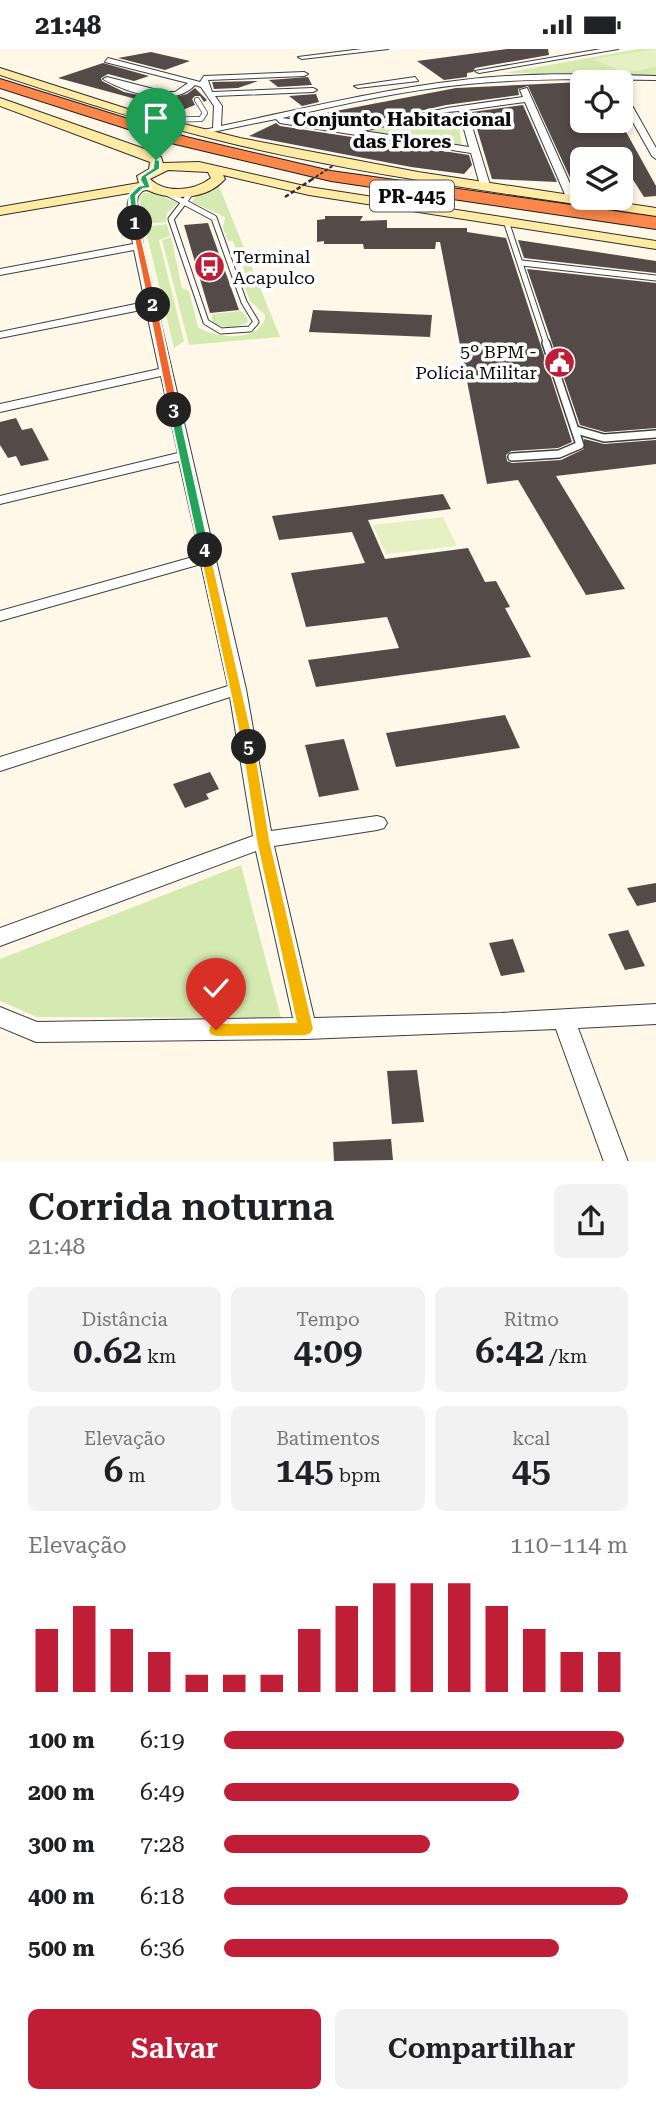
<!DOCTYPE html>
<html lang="pt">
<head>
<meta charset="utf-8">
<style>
  body { margin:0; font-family:"Roboto Serif",serif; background:#f2f2f2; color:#202124; height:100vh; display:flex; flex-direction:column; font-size:26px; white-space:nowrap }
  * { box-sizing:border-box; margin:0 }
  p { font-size:23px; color:#757577 }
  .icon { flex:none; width:38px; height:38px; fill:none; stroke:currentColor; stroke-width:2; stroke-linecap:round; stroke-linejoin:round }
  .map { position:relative; height:1112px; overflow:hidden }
  .details { display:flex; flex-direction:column; background:#fff; flex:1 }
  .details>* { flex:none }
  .buttons { position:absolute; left:570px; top:21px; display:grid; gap:14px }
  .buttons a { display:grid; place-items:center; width:63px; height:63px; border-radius:10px; background:#fff; box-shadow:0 4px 10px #0003; font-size:35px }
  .pin { position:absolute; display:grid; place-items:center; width:60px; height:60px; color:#fff; margin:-72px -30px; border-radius:50% 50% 50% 0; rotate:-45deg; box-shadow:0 0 7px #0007 }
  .pin .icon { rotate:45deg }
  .km { position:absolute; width:35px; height:35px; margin:-18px; border-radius:50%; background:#222; color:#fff; font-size:19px; line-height:35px; text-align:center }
  .round { display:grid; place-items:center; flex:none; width:74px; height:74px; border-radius:10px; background:#f2f2f2 }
  .headline { display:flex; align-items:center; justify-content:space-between; height:119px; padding:0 28px }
  h1 { font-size:38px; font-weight:600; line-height:52px }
  .stats { display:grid; grid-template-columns:repeat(3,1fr); gap:10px; height:119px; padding:7px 28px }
  .stats div { display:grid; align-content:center; border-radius:10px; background:#f2f2f2; text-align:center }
  .stats b { font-size:35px; font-weight:600 }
  .stats small { font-size:19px; font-weight:400 }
  .stats p { font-size:19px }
  .chart { height:196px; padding:14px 28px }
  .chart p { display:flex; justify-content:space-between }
  .chart svg { width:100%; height:126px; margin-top:7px; stroke:#bf1e36; stroke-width:6 }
  .primary-button { display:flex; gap:14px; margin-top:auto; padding:14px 28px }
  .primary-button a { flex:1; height:80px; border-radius:10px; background:#bf1e36; color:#fff; font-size:28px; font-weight:600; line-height:80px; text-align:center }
  .primary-button a+a { background:#f2f2f2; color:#202124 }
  ul { padding:0 28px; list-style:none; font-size:23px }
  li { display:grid; grid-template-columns:112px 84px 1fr; align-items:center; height:52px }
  li i { height:18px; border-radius:9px; background:#bf1e36 }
  .status { display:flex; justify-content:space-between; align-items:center; height:49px; padding:0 35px; background:#fff; direction:ltr }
  .status svg { height:19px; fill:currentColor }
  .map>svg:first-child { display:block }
</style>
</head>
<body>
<div class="status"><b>21:48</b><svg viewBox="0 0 49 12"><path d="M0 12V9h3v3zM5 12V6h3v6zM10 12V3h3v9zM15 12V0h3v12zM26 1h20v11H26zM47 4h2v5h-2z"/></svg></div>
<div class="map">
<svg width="656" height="1113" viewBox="0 0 656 1113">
  <rect width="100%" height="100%" fill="#fff8e8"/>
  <g fill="#d5eab1">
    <path d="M639 0H656V26L504 24Z"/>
    <path d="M453 63 457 66 462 97 361 84V81Z"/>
    <path d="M209 135 219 137 280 288 189 296 162 191 171 188 182 239 189 242 198 278C215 289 256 294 265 270V266L250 252 244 236 248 232 233 192H228L223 179 225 168 192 153 202 136Z"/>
    <path d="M144 144H155L178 154 167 164 166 173 144 175 139 148Z"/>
    <path d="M167 175 170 187 159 191 184 292 174 299 145 178Z"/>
    <path d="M241 262 247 268 248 273C237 280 224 280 212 274V265Z"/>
    <path d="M241 816 281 969 37 968 0 952V910Z"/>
  </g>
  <g fill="#e6f1c3">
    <path d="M656 0V18L625 24 593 10Z"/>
    <path d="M443 468 457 497 386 505 373 476Z"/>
  </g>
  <g fill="#544a47">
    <path d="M507 0H548L549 6 475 19 473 23 467 24V28L444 31 417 12Z"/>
    <path d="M151 3 190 12 165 21 118 9Z"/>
    <path d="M103 14 149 27 134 32 108 25 101 29 102 32 124 43 163 51 187 45 195 39 207 51 204 53 200 47H195L192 50 195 56 180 62 58 29Z"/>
    <path d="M308 28 312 36 278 38 269 31Z"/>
    <path d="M258 32 238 39 214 40 212 33Z"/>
    <path d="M583 33V72H620L656 137V147L644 148 632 129H623L621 110H576L583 133H572L528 37 518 40 519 46 446 56 353 77 299 69 456 39Z"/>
    <path d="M316 45 319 53 302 57 289 47Z"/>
    <path d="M523 56 557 133 492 130 472 63Z"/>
    <path d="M276 74 280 77 469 106 472 116 464 125 411 118 249 87Z"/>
    <path d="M325 167H363L360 172 387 171V179H467V183L506 189 572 393 558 399 511 402 506 406 507 412 512 414 561 411 584 400V390L604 395 656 391V415L556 427 625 540 586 546 518 431 487 435 440 193H436L435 200H364L363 195H324V192L317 193V171L325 170Z"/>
    <path d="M208 174 239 261 210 264 184 176Z"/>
    <path d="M518 191 656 212V224L524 209Z"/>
    <path d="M527 220 656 234V379L605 383 580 376Z"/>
    <path d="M313 261 432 266 430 288 309 283Z"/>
    <path d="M16 369 22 381 32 379 49 411 21 417 16 407 8 409 0 396V373Z"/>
    <path d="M443 445 451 460 368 471 385 510 468 499 485 533 496 532 510 558 505 559 531 608 316 638 308 611 399 599 387 568 306 578 291 524 365 514 352 483 279 491 272 467Z"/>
    <path d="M505 666 520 699 396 718 386 684Z"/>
    <path d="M344 690 359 741 319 748 305 696Z"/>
    <path d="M210 723 219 740 206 745 209 750 185 759 173 735Z"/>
    <path d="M656 834V853L637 857 627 839Z"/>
    <path d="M628 881 645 917 625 921 608 885Z"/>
    <path d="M513 890 525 923 501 927 489 894Z"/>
    <path d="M417 1021 424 1073 392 1075 387 1022Z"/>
    <path d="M391 1090 393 1111 334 1112 333 1093Z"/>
  </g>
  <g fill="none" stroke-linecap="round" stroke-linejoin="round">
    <defs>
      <path id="lane-far2" d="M161 71 201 70 205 64 197 51"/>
      <g id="lane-far1">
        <path d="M165 143 184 153"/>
        <path d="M184 153 214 169 244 253 256 273 250 280 221 282 206 273 171 170Z"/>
        <path d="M184 153 192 142"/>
        <path d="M507 175 547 296"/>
        <path d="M522 214 656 229"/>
      </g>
      <g id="lane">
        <path d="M576 381 604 389 656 385"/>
        <path d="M512 408 559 405 580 396 546 294"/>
      </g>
      <g id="street">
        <path d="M362 0H388L302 10 298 8Z"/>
        <path d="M601 0H618L479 24 475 22Z"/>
        <path d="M108 9 200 33 204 27 304 23 308 25 304 27 208 31 212 43 313 39 317 41 313 43 215 47 222 57 221 77C302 60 382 40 463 31 527 23 592 25 656 27V31C593 30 530 29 468 35 405 41 343 55 282 69L354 80 447 59 523 48 520 41 527 39 577 150 572 153 567 150 525 53 467 61 490 136 485 139 480 136 471 104 280 74 276 70 198 86V82L213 79 214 57 201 38 195 36C174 59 127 44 103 30L107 28 165 43H175L188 34 105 13ZM459 62 469 98 363 82 447 63Z"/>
        <path d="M415 28 418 32 358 39 354 37Z"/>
        <path d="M621 42 625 44 656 99V110L652 107 621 52Z"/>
        <path d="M141 135 146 138 138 147 137 153 143 197 246 640 271 782 377 767 384 769 387 774 384 779 377 781 274 797 314 969 501 964 656 955V975L578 979 628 1113H604L556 980 306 990 36 993 0 978V958L37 973 293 969 256 802 0 897V879L253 787 230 648 0 722V708L228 637 201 515 0 572V562L200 506 179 412 0 455V447L178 404 161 327 0 363V355L159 320 146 260 0 289V283L145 253 134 201 0 226V220L133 195C130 174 119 146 141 135Z"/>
      </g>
      <g id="secondary">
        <path d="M0 19 140 64 240 89 418 123 656 159V167C517 146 376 128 238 96 157 77 79 52 0 26Z"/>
        <path d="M0 49 142 99 161 108 163 114 199 113 309 138 656 192V200L309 146 223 126 225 130C207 151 171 152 147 141L0 166V158L139 134 137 127 149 120 150 113 0 57ZM168 121 208 123 211 129C194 142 166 145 150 130Z"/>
      </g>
      <path id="highway" d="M0 30 186 88 331 122 656 168V180L331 132 175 95 0 39Z"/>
    </defs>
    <use href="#lane-far2" stroke="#3e3e3e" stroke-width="6"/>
    <use href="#lane-far1" stroke="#3e3e3e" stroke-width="7"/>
    <use href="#lane" stroke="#3e3e3e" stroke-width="10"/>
    <use href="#street" stroke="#3e3e3e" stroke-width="2"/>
    <use href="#secondary" stroke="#2d2d2d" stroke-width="2"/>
    <use href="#highway" stroke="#1c1c1c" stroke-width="2"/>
    <use href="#lane-far2" stroke="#fff" stroke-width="4.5"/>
    <use href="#lane-far1" stroke="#fff" stroke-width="5"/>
    <use href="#lane" stroke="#fff" stroke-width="7"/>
    <use href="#street" fill="#fff" fill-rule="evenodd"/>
    <use href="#secondary" fill="#ffeba3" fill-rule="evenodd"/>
    <use href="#highway" fill="#fb884a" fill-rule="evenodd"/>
    <path stroke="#2d2d2d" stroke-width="2" stroke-dasharray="3.5 2" stroke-linecap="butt" d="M311 131 334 116"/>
    <path stroke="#2d2d2d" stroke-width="2.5" stroke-dasharray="4.5 2.5" stroke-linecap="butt" d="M285 148 314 129"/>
  </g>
  <path fill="#22a559" stroke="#fff" stroke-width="2" d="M154 110 160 111V120L147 128 151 139 143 140 136 147 138 174 132 175 129 146 138 137 143 136 140 131 141 127 153 119Z"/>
  <path fill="#f0652b" stroke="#fff" stroke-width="2" d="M135 172 138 174 157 256 153 258 148 256 131 174Z"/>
  <path fill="#f0652b" stroke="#fff" stroke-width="2" d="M153 253 157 256 179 361 174 364 169 361 148 256Z"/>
  <path fill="#22a559" stroke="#fff" stroke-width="2" d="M174 358 179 361 210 501 205 505 199 501 169 361Z"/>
  <path fill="#f5b400" stroke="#fff" stroke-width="2" d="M205 498 210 501 255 698 249 703 242 698 199 501Z"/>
  <path fill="#f5b400" stroke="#fff" stroke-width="2" d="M249 693 255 698 270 791 314 980 311 985 306 987 216 988 210 986 208 981 210 976 216 974 296 973 256 791 242 698Z"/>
  <defs>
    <symbol id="bus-disc" viewBox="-11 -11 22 22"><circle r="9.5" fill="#bf1e36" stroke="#fff"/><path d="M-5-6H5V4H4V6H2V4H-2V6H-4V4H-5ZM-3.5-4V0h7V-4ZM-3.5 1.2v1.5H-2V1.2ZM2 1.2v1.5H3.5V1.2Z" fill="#fff"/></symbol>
    <symbol id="civic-disc" viewBox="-11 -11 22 22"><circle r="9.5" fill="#bf1e36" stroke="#fff"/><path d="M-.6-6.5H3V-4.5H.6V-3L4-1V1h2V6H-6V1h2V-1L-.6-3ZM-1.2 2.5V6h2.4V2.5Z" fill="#fff"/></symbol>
  </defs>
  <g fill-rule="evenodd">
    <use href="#bus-disc" x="192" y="200" width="35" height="35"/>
    <use href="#civic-disc" x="542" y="296" width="35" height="35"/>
  </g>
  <g text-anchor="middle" stroke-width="7" stroke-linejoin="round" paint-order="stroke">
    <g font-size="18" fill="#0b0b0b" stroke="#fff" text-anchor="start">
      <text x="233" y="214">Terminal<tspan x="233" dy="21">Acapulco</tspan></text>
      <text x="537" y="309" text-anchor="end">5º BPM -<tspan x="537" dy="21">Polícia Militar</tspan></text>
    </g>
    <g font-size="19" font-weight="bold" fill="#0b0b0b" stroke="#fff">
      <text x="402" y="77">Conjunto Habitacional<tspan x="402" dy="22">das Flores</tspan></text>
    </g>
    <rect fill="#fff" stroke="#545454" stroke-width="2" x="370" y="131.5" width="84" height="31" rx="5"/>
    <g font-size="19" font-weight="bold" fill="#0b0b0b">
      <text x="412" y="154">PR-445</text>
    </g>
  </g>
</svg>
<div class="buttons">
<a><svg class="icon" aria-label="locate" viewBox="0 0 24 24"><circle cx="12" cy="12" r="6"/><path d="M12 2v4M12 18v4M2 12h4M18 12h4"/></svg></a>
<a><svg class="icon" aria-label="layers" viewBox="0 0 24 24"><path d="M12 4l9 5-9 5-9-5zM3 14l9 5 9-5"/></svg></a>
</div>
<div class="pin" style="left:156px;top:111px;background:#1e9e55"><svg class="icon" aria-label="arrive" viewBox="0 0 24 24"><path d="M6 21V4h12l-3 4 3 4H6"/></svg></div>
<div class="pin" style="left:216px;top:981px;background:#d93025"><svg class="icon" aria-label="check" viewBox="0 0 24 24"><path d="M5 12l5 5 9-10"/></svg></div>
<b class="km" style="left:135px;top:174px">1</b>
<b class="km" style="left:153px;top:256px">2</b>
<b class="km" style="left:174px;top:361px">3</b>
<b class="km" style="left:205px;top:501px">4</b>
<b class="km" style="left:249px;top:698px">5</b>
</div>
<section class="details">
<div class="headline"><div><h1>Corrida noturna</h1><p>21:48</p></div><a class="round"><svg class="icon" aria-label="share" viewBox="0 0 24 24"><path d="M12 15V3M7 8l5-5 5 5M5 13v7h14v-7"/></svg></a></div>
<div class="stats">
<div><p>Distância</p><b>0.62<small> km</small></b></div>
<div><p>Tempo</p><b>4:09</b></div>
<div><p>Ritmo</p><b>6:42<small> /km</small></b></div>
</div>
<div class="stats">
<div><p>Elevação</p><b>6<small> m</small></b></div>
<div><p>Batimentos</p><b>145<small> bpm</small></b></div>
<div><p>kcal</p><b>45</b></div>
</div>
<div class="chart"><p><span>Elevação</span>110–114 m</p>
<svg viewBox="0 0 160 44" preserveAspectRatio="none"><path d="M5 44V22M15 44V14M25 44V22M35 44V30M45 44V38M55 44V38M65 44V38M75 44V22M85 44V14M95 44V6M105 44V6M115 44V6M125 44V14M135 44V22M145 44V30M155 44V30"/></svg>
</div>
<ul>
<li><b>100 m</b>6:19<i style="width:99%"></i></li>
<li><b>200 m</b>6:49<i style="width:73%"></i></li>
<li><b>300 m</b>7:28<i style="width:51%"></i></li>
<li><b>400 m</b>6:18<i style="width:100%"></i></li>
<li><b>500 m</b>6:36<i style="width:83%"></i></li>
</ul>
<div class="primary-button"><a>Salvar</a><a>Compartilhar</a></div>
</section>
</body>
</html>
